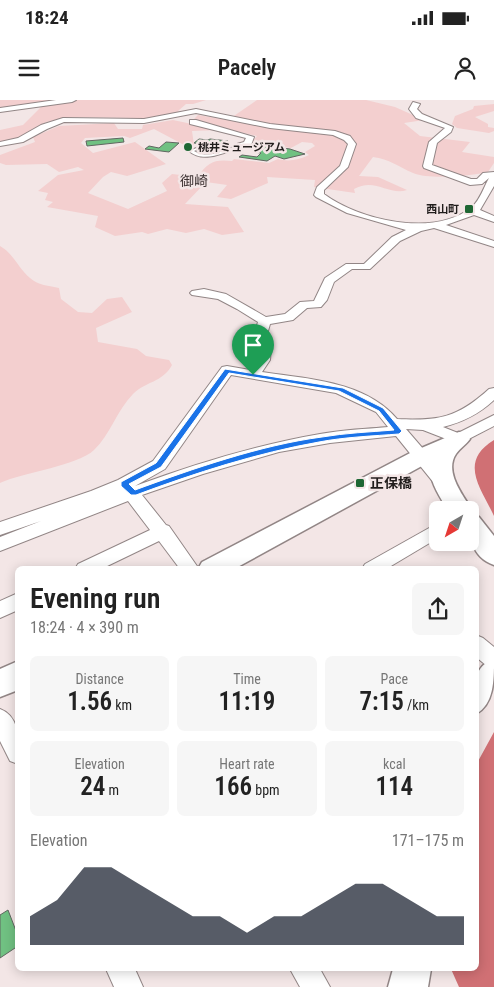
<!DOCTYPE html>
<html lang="en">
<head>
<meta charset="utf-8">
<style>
  body { margin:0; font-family:"Roboto Condensed","Noto Sans JP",sans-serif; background:#f6f6f6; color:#222; height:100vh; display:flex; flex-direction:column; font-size:19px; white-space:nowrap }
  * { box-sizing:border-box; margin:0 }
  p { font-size:16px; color:#767676 }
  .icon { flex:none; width:28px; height:28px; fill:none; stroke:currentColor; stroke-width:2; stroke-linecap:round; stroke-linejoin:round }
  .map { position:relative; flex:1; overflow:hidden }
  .panel { position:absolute; left:15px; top:466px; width:464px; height:405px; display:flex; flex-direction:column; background:#fff; border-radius:8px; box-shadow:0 2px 12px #0003 }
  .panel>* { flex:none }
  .needle { width:32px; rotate:219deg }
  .fabs { position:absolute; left:429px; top:401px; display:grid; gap:10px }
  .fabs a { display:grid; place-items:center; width:50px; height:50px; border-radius:8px; background:#fff; box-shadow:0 2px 12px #0003; font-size:25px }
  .pin { position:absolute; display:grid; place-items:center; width:42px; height:42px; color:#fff; margin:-51px -21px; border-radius:50% 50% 50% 0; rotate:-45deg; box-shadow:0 0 5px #0007 }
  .pin .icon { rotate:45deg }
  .round { display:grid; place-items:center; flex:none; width:52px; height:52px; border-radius:8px; background:#f6f6f6 }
  .headline { display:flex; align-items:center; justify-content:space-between; height:85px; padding:0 15px }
  h1 { font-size:28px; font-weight:600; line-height:38px }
  .stats { display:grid; grid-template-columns:repeat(3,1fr); gap:8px; height:85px; padding:5px 15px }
  .stats div { display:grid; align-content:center; border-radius:8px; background:#f6f6f6; text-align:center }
  .stats b { font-size:25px; font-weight:600 }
  .stats small { font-size:14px; font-weight:400 }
  .stats p { font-size:14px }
  .chart { height:140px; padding:10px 15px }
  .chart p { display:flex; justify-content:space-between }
  .chart svg { width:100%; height:90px; margin-top:5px; fill:#111827; opacity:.7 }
  .status { display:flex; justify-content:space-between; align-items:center; height:35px; padding:0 25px; background:#fff; direction:ltr }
  .status svg { height:14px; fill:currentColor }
  header { display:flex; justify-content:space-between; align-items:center; height:65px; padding:0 15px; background:#fff; font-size:22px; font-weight:600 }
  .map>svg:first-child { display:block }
</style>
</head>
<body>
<div class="status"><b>18:24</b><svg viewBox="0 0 49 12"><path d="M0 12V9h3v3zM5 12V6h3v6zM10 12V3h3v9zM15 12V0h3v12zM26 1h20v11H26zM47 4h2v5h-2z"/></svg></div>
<header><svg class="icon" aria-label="menu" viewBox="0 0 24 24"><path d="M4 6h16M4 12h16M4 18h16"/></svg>Pacely<svg class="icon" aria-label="person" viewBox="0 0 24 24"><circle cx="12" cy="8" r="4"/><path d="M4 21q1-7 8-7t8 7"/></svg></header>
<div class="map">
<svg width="494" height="887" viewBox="0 0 494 887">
  <rect width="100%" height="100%" fill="#f3e6e6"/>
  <g fill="#f3cfcf">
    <path d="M0 0H206L193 4H186L178 11 181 12 141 20 135 18 72 17 46 22 20 39 0 42V30L23 25 41 7 42 4 0 8Z"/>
    <path d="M257 0H366L395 7 424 20 404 23 420 36 470 42 462 52 494 57V63L488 72C471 76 430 80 413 73 399 67 389 59 373 57L359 76 378 77 407 90C389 96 375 77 354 89L355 93 314 87 315 80 267 77 268 83 231 99 217 97 227 85 206 82 185 104 228 107 244 132 222 135 204 129 186 133 167 129 148 134 142 132 115 136 95 127 98 116 47 107 53 102 45 100 48 93 38 91 58 75 84 70 78 67 59 72 47 64 6 65 0 63V55L35 42 33 37 59 26 114 23 118 29H142L143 25 173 20 220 30 192 31 194 45 186 46 154 29 130 38 124 36 85 38 81 43 93 53 135 42 166 64 127 76 111 72 103 77 88 93 128 109 167 91 162 83 172 74 198 77C207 62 215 59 232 61L234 59 269 63 278 59C288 62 299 60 309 55L305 52 315 46 312 43 302 42 291 48 251 42 257 36 192 21 198 15 228 20Z"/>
    <path d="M494 4V11L475 17 488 24V27L494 28V31L489 33 457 28 452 24 455 16 473 9 474 6Z"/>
    <path d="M0 146C14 154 18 168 30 178 37 185 50 186 59 188L61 199 78 212 92 213 107 199 122 197 132 212 96 228 98 242 137 249 146 256 169 260 172 265C162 283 146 281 133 294 117 310 110 335 94 350 77 366 24 372 0 383Z"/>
  </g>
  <g fill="#d07074">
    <path d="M494 340V416C481 388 458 362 494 340Z"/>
    <path d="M494 632V887H459L451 869H476V665Z"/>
  </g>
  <g fill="#70c182" stroke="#606761">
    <path d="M123 38 124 42 87 46 86 41Z"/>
    <path d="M199 39 208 40 210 39 228 41 223 46 194 43Z"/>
    <path d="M166 42 179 43 169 52 145 49 149 46 159 48Z"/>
    <path d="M261 45 290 49 305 54 284 59 275 56 267 61 239 57 242 55 257 57 261 53 253 52Z"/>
    <path d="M8 810 18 836V846L0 858V815Z"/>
  </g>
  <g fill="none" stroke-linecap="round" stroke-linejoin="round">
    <defs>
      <path id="lane" d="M240 45 241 47C225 52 204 64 189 51L199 47H212L211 49H199L194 51C208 60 226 49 240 45Z"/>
      <g id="street">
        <path d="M56 0H76L72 2 0 12V8Z"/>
        <path d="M413 2 420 4 417 9 422 14 453 27 451 32 437 43 432 65 471 79H477L483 73 494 72V86L480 110 494 116V122L474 115 446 125 494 141V147L434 128 421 131 400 141 370 169H352L334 182 327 200 321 207 307 208 293 220 270 224 266 238 271 247 270 260 262 272C308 279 365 281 397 319 439 321 457 318 489 289L494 288V300C479 314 463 322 443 327L458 333 494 315V326L459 344 423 330 406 329 450 380 452 384 450 388 444 390 438 388 396 336 330 343 279 352 203 374 142 395 166 425 169 426 199 469H180L159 441 101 469H75L78 464 150 430 128 401 0 451V437L41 421 0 435V422L91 391 118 380 153 361 222 267 227 266 250 270C260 255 258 253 253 238L258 222 237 209 218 199 192 195 190 193 192 191 204 189 226 194 266 217 285 214 300 202 314 201 325 178 346 164H364L392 137 406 130 347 113 316 97 314 95 317 87 340 66 348 44 344 40 333 35 270 28 196 13 144 23 64 22 47 29 23 42 0 46V42L18 38 41 25 63 18 144 19 196 9 270 24 335 31 350 36 356 44 348 67 324 90V94C359 120 434 138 472 107 480 100 484 87 489 78L482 84 470 85 424 68 423 66 429 42 445 28 416 18 409 9ZM231 275 336 293 376 312 388 327C365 329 342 330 320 334 256 345 195 364 135 386L165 369Z"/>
        <path d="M190 20H196L254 37 251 45 237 48V44L244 42 246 38 190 24Z"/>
        <path d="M438 423V438L386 469H362L365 464Z"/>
        <path d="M18 493V510L0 518V501Z"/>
        <path d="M476 535 483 538 494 547V569L487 566 476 557Z"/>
        <path d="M0 609C22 617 18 645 18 664L10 661 0 641Z"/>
        <path d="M106 869H135L143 887H114Z"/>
        <path d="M290 869H320L330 887H300Z"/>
      </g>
      <g id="secondary">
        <path d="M459 332 467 334 470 339C466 345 460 348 456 354 444 372 463 395 472 410L470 413V410H448C439 396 427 378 431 361L234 469H198L202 462 412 352Z"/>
        <path d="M470 414 479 417 494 436V465C470 457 470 435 470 414Z"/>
        <path d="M494 559C494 581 494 604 476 614 476 592 469 568 494 559Z"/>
        <path d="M18 561V590L0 597V569Z"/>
        <path d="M393 869H431L428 887H388Z"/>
      </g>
    </defs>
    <use href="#lane" stroke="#928686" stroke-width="2"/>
    <use href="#street" stroke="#928686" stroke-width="2"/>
    <use href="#secondary" stroke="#928686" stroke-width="3"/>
    <use href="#lane" fill="#fff" fill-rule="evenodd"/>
    <use href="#street" fill="#fff" fill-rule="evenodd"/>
    <use href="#secondary" fill="#fff" fill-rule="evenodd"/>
  </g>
  <path fill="#1a73e8" stroke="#fff" fill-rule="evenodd" d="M225 269 343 288 383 308 402 331 399 334C373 336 345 337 319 342 257 353 195 373 136 395H131L121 386V382L156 363ZM229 273 339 291 379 311 394 330C370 332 345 333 322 337 261 345 192 369 135 390L129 384 161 367Z"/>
  <g fill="#1e6734" stroke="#f3e6e6" stroke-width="2">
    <circle cx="188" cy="47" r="5"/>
    <rect x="464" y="104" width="10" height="10" rx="2.5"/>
    <rect x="355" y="378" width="10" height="10" rx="2.5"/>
  </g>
  <g text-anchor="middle" stroke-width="5" stroke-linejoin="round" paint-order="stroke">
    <g font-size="11" font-weight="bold" fill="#211d1c" stroke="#f3e6e6" text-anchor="start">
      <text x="198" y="51">桃井ミュージアム</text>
      <text x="459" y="113" text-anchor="end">西山町</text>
    </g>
    <g font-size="14" fill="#3d3333" stroke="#f3e6e6">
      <text x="194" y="86">御崎</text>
    </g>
    <g font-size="14" font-weight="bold" fill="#211d1c" stroke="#f3e6e6" text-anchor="start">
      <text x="370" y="388">正保橋</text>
    </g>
  </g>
</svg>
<div class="fabs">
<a><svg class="needle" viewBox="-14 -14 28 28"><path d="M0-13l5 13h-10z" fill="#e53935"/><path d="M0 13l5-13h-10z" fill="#767676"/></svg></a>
</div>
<div class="pin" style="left:253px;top:275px;background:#1e9e55"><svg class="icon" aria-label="arrive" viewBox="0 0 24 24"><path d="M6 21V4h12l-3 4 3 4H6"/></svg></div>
<section class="panel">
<div class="headline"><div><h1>Evening run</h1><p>18:24 · 4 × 390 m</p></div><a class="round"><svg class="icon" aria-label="share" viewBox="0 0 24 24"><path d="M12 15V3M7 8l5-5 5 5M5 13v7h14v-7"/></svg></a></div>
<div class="stats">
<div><p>Distance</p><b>1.56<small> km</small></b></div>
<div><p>Time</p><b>11:19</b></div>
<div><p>Pace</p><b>7:15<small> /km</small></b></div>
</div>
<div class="stats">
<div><p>Elevation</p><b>24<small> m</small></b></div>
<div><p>Heart rate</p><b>166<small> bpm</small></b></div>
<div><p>kcal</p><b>114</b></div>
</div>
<div class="chart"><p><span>Elevation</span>171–175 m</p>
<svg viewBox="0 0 160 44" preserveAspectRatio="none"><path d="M0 44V30L10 22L20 6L30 6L40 14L50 22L60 30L70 30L80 38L90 30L100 30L110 22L120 14L130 14L140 22L150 30L160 30V44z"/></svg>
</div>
</section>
</div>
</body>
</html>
